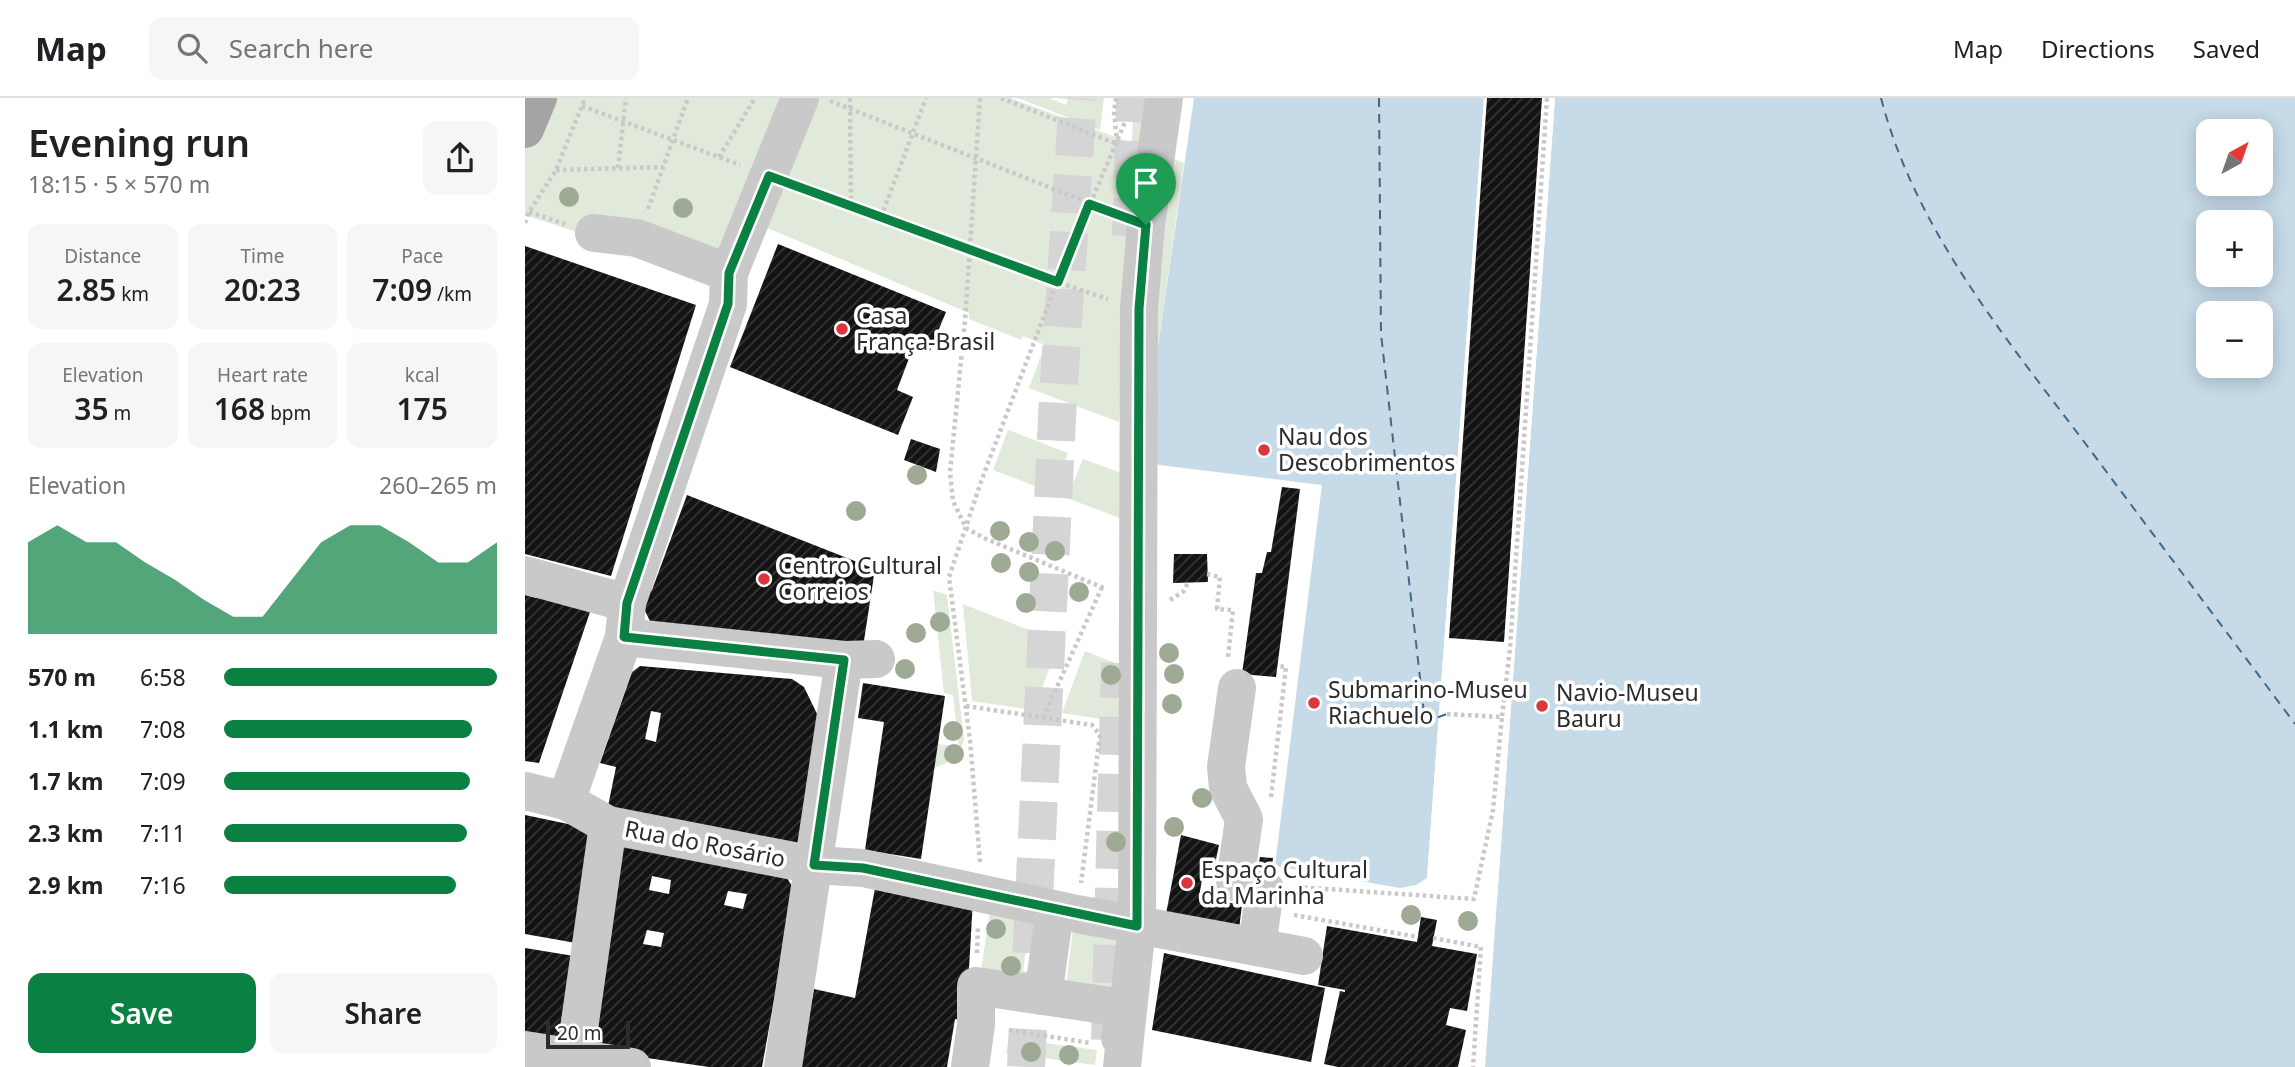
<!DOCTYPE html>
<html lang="en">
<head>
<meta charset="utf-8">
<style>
  body { margin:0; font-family:"Noto Sans",sans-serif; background:#f6f6f6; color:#202124; height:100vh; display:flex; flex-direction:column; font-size:26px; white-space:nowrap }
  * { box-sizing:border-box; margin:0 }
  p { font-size:23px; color:#757577 }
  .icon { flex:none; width:38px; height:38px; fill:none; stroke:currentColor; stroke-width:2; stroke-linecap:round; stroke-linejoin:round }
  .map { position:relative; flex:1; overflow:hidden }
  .drawer { display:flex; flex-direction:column; background:#fff; width:525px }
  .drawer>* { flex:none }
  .needle { width:46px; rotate:40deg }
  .fabs { position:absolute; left:1671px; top:21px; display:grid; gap:14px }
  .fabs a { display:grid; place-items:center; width:77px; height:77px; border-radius:14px; background:#fff; box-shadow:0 4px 18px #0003; font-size:35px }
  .scale { position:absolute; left:21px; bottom:18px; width:84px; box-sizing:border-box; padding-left:7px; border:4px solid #2c2c2c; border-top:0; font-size:19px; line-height:24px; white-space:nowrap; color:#2c2c2c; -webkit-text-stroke:5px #fff; paint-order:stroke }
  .pin { position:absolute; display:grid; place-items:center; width:60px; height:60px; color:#fff; margin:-72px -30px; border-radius:50% 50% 50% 0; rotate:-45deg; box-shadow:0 0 7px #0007 }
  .pin .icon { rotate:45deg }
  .round { display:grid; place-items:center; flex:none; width:74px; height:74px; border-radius:14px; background:#f6f6f6 }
  .overview { display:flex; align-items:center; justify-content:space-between; height:119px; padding:0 28px }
  h1 { font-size:38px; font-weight:600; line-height:52px }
  .figures { display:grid; grid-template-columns:repeat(3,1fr); gap:10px; height:119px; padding:7px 28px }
  .figures div { display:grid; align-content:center; border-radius:14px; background:#f6f6f6; text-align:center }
  .figures b { font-size:30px; font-weight:600 }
  .figures small { font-size:19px; font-weight:400 }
  .figures p { font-size:19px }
  .chart { height:196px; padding:14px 28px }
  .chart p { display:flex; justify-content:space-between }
  .chart svg { width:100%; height:126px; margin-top:7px; fill:#0b8043; opacity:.7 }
  .action { display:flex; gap:14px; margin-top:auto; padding:14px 28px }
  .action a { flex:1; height:80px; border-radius:14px; background:#0b8043; color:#fff; font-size:28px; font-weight:600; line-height:80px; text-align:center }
  .action a+a { background:#f6f6f6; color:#202124 }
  ul { padding:0 28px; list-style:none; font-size:23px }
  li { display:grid; grid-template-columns:112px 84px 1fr; align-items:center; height:52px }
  li i { height:18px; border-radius:9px; background:#0b8043 }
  header { display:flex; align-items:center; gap:42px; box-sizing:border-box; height:98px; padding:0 35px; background:#fff; border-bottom:2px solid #e0e0e0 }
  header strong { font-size:33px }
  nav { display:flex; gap:38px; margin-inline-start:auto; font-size:24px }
  .search { width:490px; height:63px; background:#f6f6f6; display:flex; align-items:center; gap:18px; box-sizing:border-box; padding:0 24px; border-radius:14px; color:#757577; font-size:26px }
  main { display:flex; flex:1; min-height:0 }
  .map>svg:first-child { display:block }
</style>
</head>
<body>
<header>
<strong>Map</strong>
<div class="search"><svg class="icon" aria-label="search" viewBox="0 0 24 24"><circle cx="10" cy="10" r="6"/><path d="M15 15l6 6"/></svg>Search here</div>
<nav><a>Map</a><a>Directions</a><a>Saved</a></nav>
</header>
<main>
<section class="drawer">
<div class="overview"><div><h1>Evening run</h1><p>18:15 · 5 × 570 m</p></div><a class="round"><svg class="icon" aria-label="share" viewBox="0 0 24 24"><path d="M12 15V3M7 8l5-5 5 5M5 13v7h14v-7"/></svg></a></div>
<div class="figures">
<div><p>Distance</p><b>2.85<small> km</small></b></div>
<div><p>Time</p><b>20:23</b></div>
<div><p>Pace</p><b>7:09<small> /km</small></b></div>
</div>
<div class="figures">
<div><p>Elevation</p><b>35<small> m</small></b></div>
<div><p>Heart rate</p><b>168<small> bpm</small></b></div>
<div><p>kcal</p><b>175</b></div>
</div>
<div class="chart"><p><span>Elevation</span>260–265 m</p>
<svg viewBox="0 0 160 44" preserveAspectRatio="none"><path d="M0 44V12L10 6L20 12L30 12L40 19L50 25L60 32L70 38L80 38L90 25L100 12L110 6L120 6L130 12L140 19L150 19L160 12V44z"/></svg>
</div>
<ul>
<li><b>570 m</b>6:58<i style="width:100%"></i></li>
<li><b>1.1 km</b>7:08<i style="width:91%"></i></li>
<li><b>1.7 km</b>7:09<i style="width:90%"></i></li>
<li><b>2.3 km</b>7:11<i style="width:89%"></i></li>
<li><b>2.9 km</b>7:16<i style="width:85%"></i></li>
</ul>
<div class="action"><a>Save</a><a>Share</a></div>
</section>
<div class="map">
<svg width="1770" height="969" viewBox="0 0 1770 969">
  <defs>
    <pattern id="building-hatch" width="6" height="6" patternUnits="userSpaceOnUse" patternTransform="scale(1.75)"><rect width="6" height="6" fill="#131313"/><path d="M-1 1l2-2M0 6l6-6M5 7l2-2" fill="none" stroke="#363636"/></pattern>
  </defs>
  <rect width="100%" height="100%" fill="#fff"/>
  <g fill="#e1e9da">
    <path d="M0 0H485L607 45 608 19 615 0H633L627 52 659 65 627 291 597 279 594 324 504 290 520 247 498 238 496 242 444 221V215L235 127 210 186 0 117Z"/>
    <path d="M493 0H524L541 7 543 0H579L575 32Z"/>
    <path d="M483 332 543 355 528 395 468 372Z"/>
    <path d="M558 361 596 375 595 420 542 400Z"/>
    <path d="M408 492 422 497 439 642C433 660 426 664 409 670L413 646 434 649 428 597 419 595Z"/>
    <path d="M438 506 534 544 509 612 447 603Z"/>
    <path d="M560 553 597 568 596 624 537 615Z"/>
    <path d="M465 813 506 820 497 879 456 873Z"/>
    <path d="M549 825 595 832V893L541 886Z"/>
    <path d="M484 940 572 952 570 967 481 955Z"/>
  </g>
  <g fill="#c6dae8" fill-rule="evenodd">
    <path d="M669 0H959L902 780 891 787 875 790 750 768 797 387 634 367 629 364 627 291Z"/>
    <path d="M1030 0H1770V969H960ZM1684 33H1736V86H1684ZM1684 124H1736V177H1684ZM1684 215H1736V268H1684Z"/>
  </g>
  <g fill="#fff">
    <path d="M959 0H963L906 781 902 780Z"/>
    <path d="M1026 0H1030L972 800 969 799Z"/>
  </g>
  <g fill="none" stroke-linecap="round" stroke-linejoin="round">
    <g stroke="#3f6a89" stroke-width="2" stroke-dasharray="9 7" stroke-linecap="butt">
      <path d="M854 0 856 236 900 624 922 616"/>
      <path d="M1356 0C1390 131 1480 239 1560 345 1630 439 1700 532 1770 626"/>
    </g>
  </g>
  <g fill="url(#building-hatch)" fill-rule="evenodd">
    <path d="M962 0H1017L979 544 924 540Z"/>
    <path d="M253 146 421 214 405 253 389 247 372 292 388 299 373 337 205 269Z"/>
    <path d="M0 148 171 207 86 478 0 456Z"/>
    <path d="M386 341 415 351 411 374 379 362Z"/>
    <path d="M757 389 775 391 751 579 717 576 731 475H737L742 454H746Z"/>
    <path d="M162 397 350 471 338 549 126 525 120 513 121 499 127 492Z"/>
    <path d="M649 456H682L683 484 648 485Z"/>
    <path d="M13 493 65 514 14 665 0 663V497L11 500Z"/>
    <path d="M115 568 267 581 279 589 296 624 274 759 81 718 91 669 75 665 107 574ZM126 613 136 615 131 644 120 641Z"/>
    <path d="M338 585 420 598 396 761 340 752 359 624 333 620Z"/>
    <path d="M0 717 67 731 51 845 0 836Z"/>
    <path d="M656 737 694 747 689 771 679 770 674 799 717 807 714 831 641 816Z"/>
    <path d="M99 742 260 777 269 791 237 969H184L67 952ZM127 778 146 782 144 796 124 792ZM203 793 222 796 218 811 199 807ZM122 832 139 835 136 849 118 846Z"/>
    <path d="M735 759 748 760 746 775 732 774Z"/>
    <path d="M352 779 448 801 441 923 430 921 422 969H275L289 891 330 900Z"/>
    <path d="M896 819 912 822 907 848 952 856 942 913 925 910 921 927 941 932 933 969H813L799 966 815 893 820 894V892L793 887 802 828 892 844Z"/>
    <path d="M0 850 49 858 43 940H0Z"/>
    <path d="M639 855 800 890 786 964 627 932Z"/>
  </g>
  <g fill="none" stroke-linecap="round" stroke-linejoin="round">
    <g stroke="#d5d5d5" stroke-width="38" stroke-dasharray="38 19" stroke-linecap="butt">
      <path d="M606 138 610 0"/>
      <path d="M585 942 595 565"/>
      <path d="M501 969 533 300 553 0"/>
    </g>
    <g stroke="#c9c9c9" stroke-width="4.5" stroke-dasharray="3.5 3.5" stroke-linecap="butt">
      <path d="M325 0 326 108"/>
      <path d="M455 0 440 223 425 374 428 403 441 430 459 440 581 491"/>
      <path d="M476 0 592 46"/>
      <path d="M591 0 589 14 592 44"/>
      <path d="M305 3 590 115"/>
      <path d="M57 8 215 67"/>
      <path d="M194 59 230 0"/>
      <path d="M93 70 101 0"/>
      <path d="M31 72 138 69"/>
      <path d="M272 88 532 184 583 201"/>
      <path d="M123 111 163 0"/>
      <path d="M4 114 40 126"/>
      <path d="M356 119 401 0"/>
      <path d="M0 125 4 114 31 72 60 0"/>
      <path d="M682 476 695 479 692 511 708 512 703 559"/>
      <path d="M645 502 659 493 663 484"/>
      <path d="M441 608 567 627 575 637 556 785"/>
      <path d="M922 616 977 619 985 550 1022 0"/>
      <path d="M518 620 577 489"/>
      <path d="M746 699 761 569 753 568"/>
      <path d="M455 764 445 642 424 479 458 378 532 184 600 24"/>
      <path d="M772 789 949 801 968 712 977 619"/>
      <path d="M769 817 893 839"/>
      <path d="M908 840 956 849 948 969"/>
      <path d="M452 855 453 829"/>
      <path d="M484 932 565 945"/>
    </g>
    <g stroke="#c9c9c9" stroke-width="38">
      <path d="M69 135 112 140 204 175"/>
      <path d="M0 477 102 505"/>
      <path d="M99 539 319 562 351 561"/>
      <path d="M0 693 41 703 83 727 289 767 338 770 552 816 732 849 740 791 710 784 719 721 703 690 701 669 712 590"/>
      <path d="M41 703 99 539 102 505 203 206 204 175 275 0"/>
      <path d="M732 849 779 858"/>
      <path d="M518 898 530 812"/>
      <path d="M0 952 107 969"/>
      <path d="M50 959 83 727"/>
      <path d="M258 969 319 562"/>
      <path d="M445 969 451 927V888L599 910 595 940"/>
      <path d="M597 969 612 828 614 210 621 127 639 0"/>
    </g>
    <path stroke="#a4a4a4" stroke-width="38" d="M0 31 13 0"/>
  </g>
  <g fill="#9eaa94">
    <circle cx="44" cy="99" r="10"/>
    <circle cx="158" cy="110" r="10"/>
    <circle cx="392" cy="377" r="10"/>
    <circle cx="331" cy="413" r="10"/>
    <circle cx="475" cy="433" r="10"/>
    <circle cx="504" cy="444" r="10"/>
    <circle cx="530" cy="453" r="10"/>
    <circle cx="476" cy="465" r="10"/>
    <circle cx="504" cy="474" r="10"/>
    <circle cx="554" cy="494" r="10"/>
    <circle cx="501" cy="505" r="10"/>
    <circle cx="415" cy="524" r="10"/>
    <circle cx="391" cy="535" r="10"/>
    <circle cx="644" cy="555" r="10"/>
    <circle cx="380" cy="571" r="10"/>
    <circle cx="649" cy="576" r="10"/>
    <circle cx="586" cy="577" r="10"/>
    <circle cx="647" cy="606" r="10"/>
    <circle cx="428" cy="633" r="10"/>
    <circle cx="429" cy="656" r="10"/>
    <circle cx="677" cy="700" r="10"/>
    <circle cx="649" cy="729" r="10"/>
    <circle cx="591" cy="744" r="10"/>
    <circle cx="886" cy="817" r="10"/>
    <circle cx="943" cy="823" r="10"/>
    <circle cx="471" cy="831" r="10"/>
    <circle cx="486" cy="868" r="10"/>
    <circle cx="506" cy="954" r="10"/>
    <circle cx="544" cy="957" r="10"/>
  </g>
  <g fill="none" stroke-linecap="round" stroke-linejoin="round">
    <defs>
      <path id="route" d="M244 78 533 184 564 106 621 127 614 211 612 828 338 770 289 767 319 562 99 539 102 505 203 206 204 175Z"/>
    </defs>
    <use href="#route" stroke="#fff" stroke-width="14"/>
    <use href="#route" stroke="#0b8043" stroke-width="9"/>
  </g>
  <g fill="#db363c" stroke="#fff" stroke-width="2.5">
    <circle cx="317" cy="231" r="7"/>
    <circle cx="739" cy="352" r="7"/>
    <circle cx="239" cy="481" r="7"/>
    <circle cx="789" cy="605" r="7"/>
    <circle cx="1017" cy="608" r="7"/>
    <circle cx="662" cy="785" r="7"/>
  </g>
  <g text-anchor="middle" stroke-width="7" stroke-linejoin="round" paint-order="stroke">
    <g font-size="23" fill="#2c2c2c" stroke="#fff" text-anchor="start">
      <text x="331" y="226">Casa<tspan x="331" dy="26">França-Brasil</tspan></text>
      <text x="753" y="347">Nau dos<tspan x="753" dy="26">Descobrimentos</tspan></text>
      <text x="253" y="476">Centro Cultural<tspan x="253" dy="26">Correios</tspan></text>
      <text x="803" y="600">Submarino-Museu<tspan x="803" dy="26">Riachuelo</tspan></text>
      <text x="1031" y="603">Navio-Museu<tspan x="1031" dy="26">Bauru</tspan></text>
      <text x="676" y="780">Espaço Cultural<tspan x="676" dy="26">da Marinha</tspan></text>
    </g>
    <g font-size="23" fill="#2c2c2c" stroke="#fff">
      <text transform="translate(180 746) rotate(11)" y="8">Rua do Rosário</text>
    </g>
  </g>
</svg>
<div class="fabs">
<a><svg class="needle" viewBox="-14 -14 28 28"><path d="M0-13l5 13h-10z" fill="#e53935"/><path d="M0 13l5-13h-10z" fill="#757577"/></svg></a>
<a>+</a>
<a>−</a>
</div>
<div class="scale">20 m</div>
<div class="pin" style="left:621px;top:127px;background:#1e9e55"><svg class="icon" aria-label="arrive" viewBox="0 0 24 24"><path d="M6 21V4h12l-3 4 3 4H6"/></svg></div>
</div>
</main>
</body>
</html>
